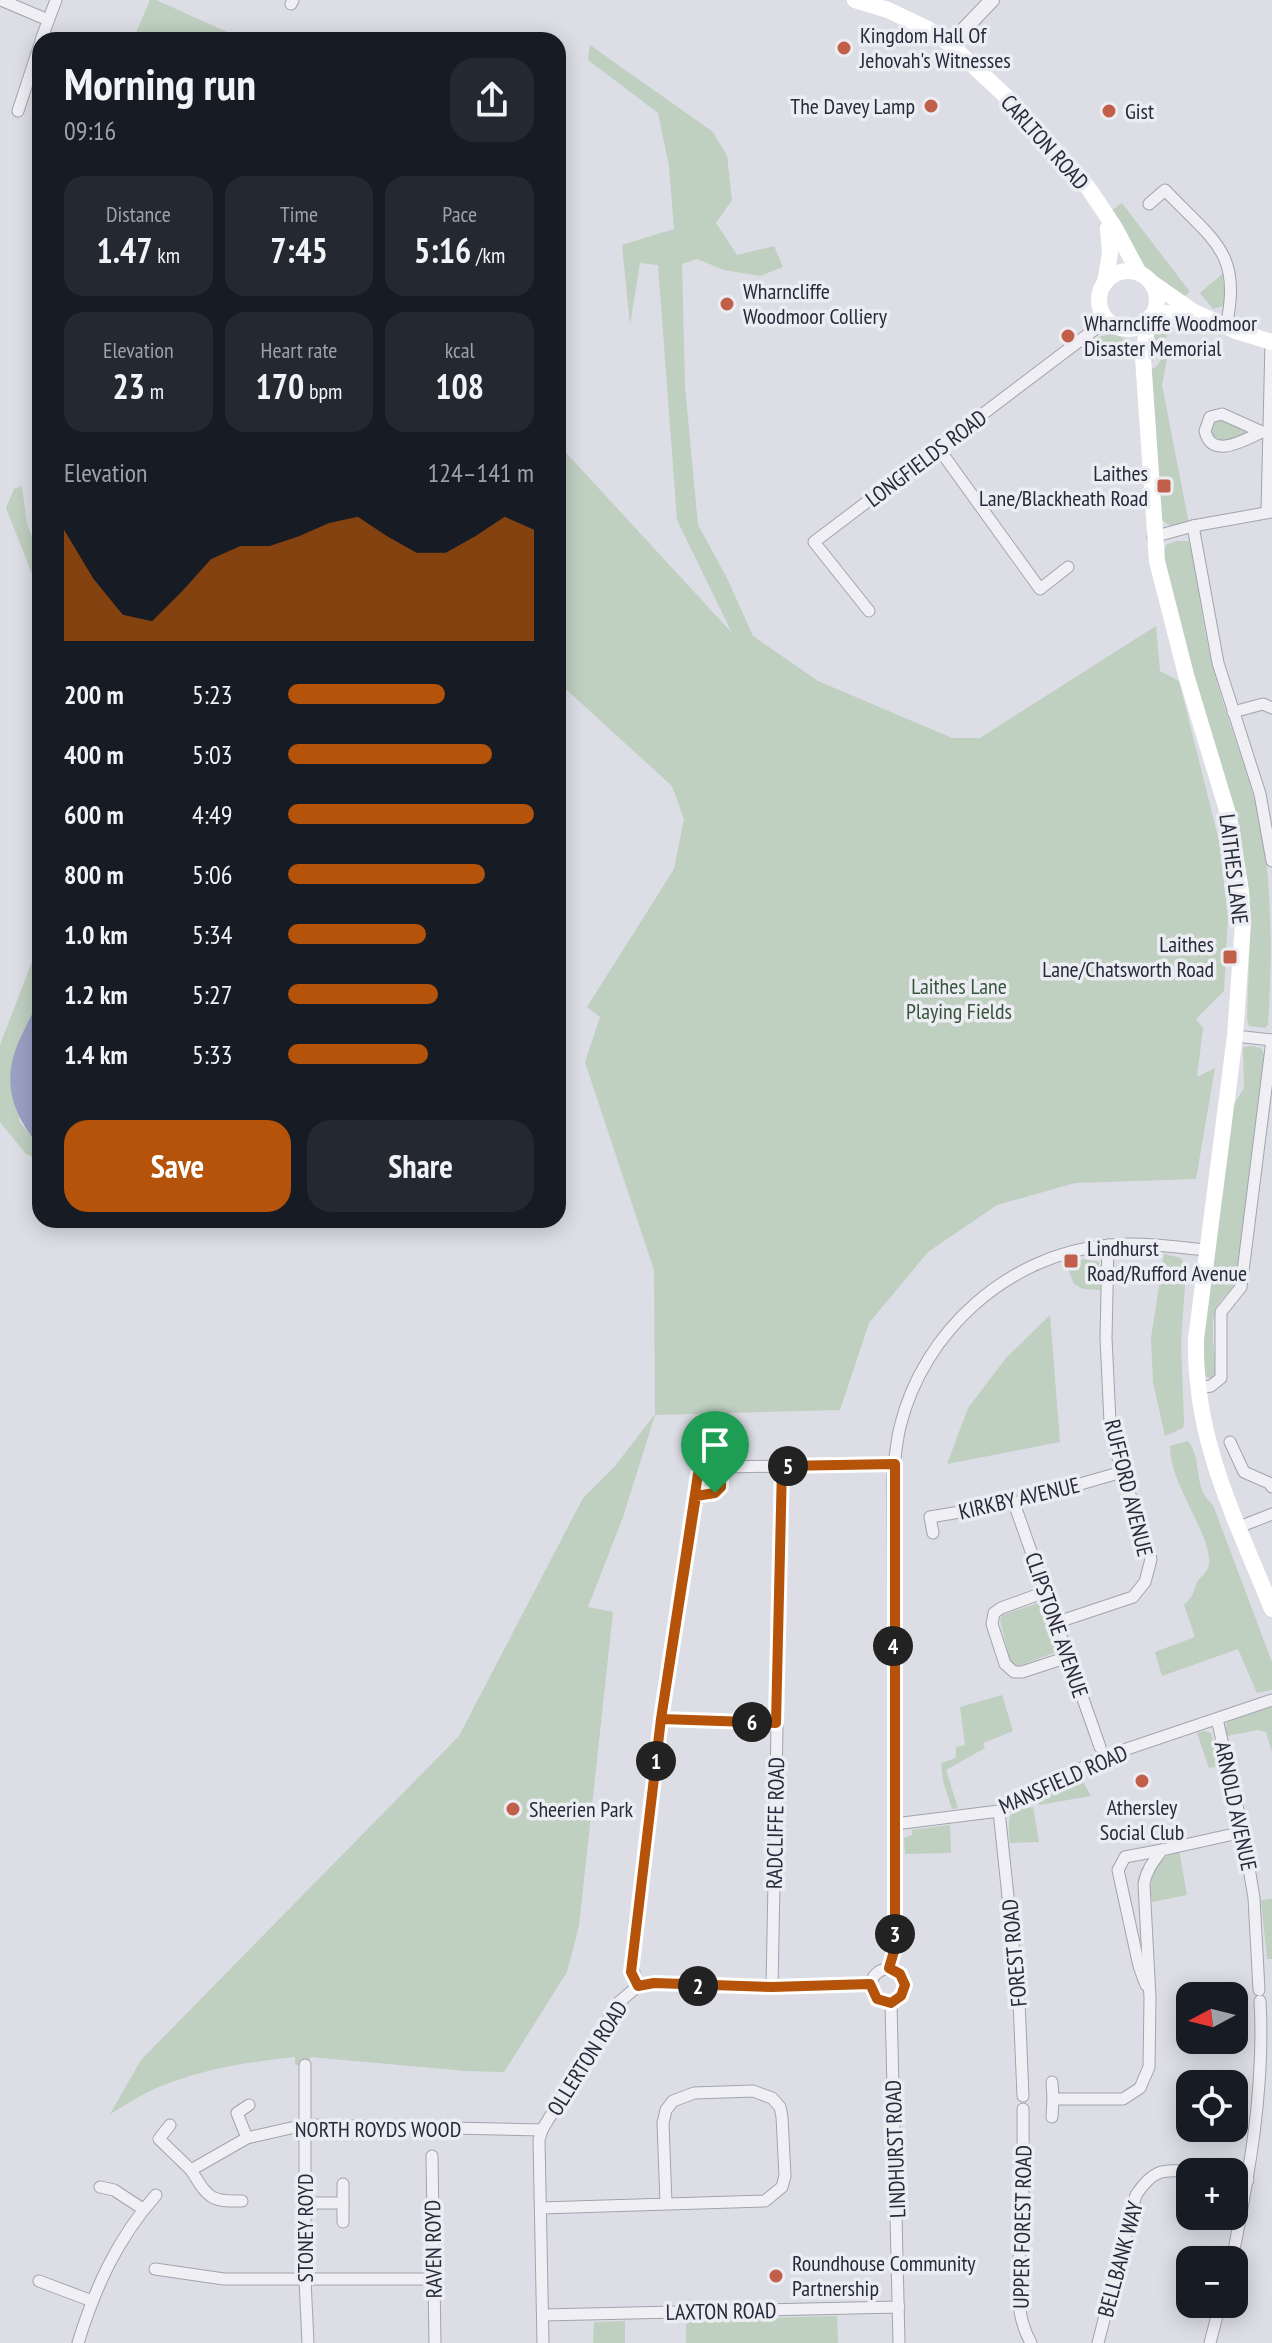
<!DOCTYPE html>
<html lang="en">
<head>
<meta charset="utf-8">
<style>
  body { margin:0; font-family:"PT Sans Narrow",sans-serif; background:#242831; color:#f1f3f6; height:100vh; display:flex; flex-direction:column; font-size:30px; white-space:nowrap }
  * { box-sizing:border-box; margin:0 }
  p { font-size:26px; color:#9ea1a6 }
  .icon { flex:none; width:44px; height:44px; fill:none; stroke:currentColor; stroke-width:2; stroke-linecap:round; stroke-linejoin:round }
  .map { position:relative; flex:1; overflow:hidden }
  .side { position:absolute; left:32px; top:32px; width:534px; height:1196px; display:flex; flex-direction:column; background:#171b24; border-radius:24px; box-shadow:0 4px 20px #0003 }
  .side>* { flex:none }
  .needle { width:52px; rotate:263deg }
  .controls { position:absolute; left:1176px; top:1982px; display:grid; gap:16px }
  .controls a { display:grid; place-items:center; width:72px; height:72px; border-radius:16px; background:#171b24; box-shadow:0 4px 20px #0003; font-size:40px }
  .pin { position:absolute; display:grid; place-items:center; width:68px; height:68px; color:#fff; margin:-82px -34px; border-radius:50% 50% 50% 0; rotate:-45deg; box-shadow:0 0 8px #0007 }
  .pin .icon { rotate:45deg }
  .km { position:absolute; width:40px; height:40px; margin:-20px; border-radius:50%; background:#222; color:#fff; font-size:22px; line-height:40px; text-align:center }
  .round { display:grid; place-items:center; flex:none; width:84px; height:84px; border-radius:24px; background:#242831 }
  .summary { display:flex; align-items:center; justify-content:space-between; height:136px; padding:0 32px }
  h1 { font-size:44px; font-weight:700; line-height:60px }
  .metrics { display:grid; grid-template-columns:repeat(3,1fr); gap:12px; height:136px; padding:8px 32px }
  .metrics div { display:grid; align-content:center; border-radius:20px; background:#242831; text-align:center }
  .metrics b { font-size:34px; font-weight:700 }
  .metrics small { font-size:22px; font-weight:400 }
  .metrics p { font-size:22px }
  .chart { height:224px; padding:16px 32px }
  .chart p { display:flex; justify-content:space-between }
  .chart svg { width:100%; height:144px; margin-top:8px; fill:#b45309; opacity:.7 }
  .cta { display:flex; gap:16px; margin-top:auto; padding:16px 32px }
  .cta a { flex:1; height:92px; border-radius:24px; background:#b45309; color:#fff; font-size:32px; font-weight:700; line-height:92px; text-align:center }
  .cta a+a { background:#242831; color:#f1f3f6 }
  ul { padding:0 32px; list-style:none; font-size:26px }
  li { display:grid; grid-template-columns:128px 96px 1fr; align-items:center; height:60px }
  li i { height:20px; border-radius:10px; background:#b45309 }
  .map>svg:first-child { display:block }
</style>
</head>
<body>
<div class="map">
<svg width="1272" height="2343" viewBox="0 0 1272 2343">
  <rect width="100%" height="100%" fill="#dddde5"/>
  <g fill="#bfcfc0">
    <path d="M150 0H156L245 40H133Z"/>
    <path d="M590 45 713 132 727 156 732 200 716 223 737 255 774 246 783 267 760 276 724 270 697 259 682 264 685 387 698 525 727 578 753 636 818 681 952 738H980L1156 626 1160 671 1179 681 1219 841 1228 917 1224 991 1196 1019 1203 1028 1197 1077 1215 1068 1196 1179 1075 1183 997 1205 928 1252 869 1323 840 1410 655 1415 623 1517 588 1607 613 1612 579 1926 567 1972 504 2072 466 2071 310 2057 309 2066 295 2065V2057C246 2062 199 2070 154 2089 139 2096 124 2106 110 2114L141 2060 459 1736 583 1498 615 1466 655 1414 654 1270 585 1062 600 1017 587 1007 674 869 684 819 672 786 558 682V444L732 633 677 520 658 265 640 263 630 325 622 245 674 229 669 166 658 113 588 60Z"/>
    <path d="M1122 203 1190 292 1182 298 1148 269 1136 264 1111 211Z"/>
    <path d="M1223 273 1225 301 1223 306 1213 309 1200 293Z"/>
    <path d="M1178 316 1153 361H1148L1155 324 1161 320Z"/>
    <path d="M1110 334C1127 336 1132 345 1135 360L1089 340Z"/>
    <path d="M1169 348 1162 385 1189 524C1177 526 1171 528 1162 520L1150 369 1156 367Z"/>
    <path d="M1220 417 1248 431V434L1219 443 1212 437 1213 421Z"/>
    <path d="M22 486 27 524 40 556V594L6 508 14 489Z"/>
    <path d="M1176 541H1188L1192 547C1199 591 1204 637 1216 679 1231 734 1255 786 1264 843 1272 903 1272 965 1268 1025L1265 1028 1249 1026 1247 1020 1250 934 1245 868 1234 806 1208 728 1163 558 1166 545Z"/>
    <path d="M40 941V994L19 1121 40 1148V1160L26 1154 0 1122V1045Z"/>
    <path d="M1252 1046 1261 1048 1264 1054 1238 1278C1234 1289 1225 1293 1219 1303 1208 1322 1215 1352 1216 1373L1215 1378 1210 1379 1202 1374 1203 1336 1232 1108 1244 1088 1243 1047Z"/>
    <path d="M1164 1254 1181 1258 1186 1271 1181 1342 1184 1424 1183 1428 1165 1436 1153 1382 1151 1338Z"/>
    <path d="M1084 1259 1099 1262 1100 1290 1083 1289 1074 1284 1066 1264Z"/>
    <path d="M1050 1315 1060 1442 947 1464 968 1408 1006 1358Z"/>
    <path d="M1188 1441C1204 1462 1191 1485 1213 1505L1272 1662V1690L1257 1693 1238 1649 1162 1676 1155 1652 1195 1637 1184 1605C1197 1593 1192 1590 1199 1579 1204 1574 1208 1571 1209 1564 1212 1534 1170 1486 1170 1446Z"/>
    <path d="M1039 1603 1042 1606 1056 1652 1019 1666 1014 1665 1010 1661 1000 1620 1002 1615Z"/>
    <path d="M1002 1695 1013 1731 983 1743 985 1748 946 1770 958 1808 952 1809 943 1781 941 1763 956 1758V1747L965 1745 960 1707Z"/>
    <path d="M1272 1706V1752L1266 1732 1258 1730 1227 1736 1225 1729 1227 1721Z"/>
    <path d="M1204 1731 1211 1733 1220 1766 1209 1768 1197 1733Z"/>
    <path d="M1081 1778 1091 1796 1039 1805 1038 1799Z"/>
    <path d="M1033 1807 1039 1842 1010 1843C1008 1818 1005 1811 1033 1807Z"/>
    <path d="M950 1825 951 1853 905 1854 904 1838 912 1835V1830Z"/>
    <path d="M1179 1850 1187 1895 1152 1902C1148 1878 1155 1858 1179 1850Z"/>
    <path d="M1272 1899V1959H1267L1261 1900Z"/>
    <path d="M837 2316 838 2343H686V2320Z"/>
    <path d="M625 2321V2343H593L594 2322Z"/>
  </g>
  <path fill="#9ba1c3" d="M40 994V1148C17 1118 2 1090 15 1051 22 1031 34 1014 40 994Z"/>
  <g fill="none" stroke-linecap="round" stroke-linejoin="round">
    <defs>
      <g id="minor">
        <path d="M1 0 48 20"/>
        <path d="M291 4 293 0"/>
        <path d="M41 40 56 0"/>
        <path d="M18 111 40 44"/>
        <path d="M1149 204 1165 190C1212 240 1243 252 1226 326"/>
        <path d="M1262 432C1244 440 1212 460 1205 431L1210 417 1222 414 1262 432 1272 433"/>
        <path d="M939 449 1040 589 1068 567"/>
        <path d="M1267 512 1271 342"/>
        <path d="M1193 526 1218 663 1260 794 1272 861"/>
        <path d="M1153 537 1193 526 1271 512"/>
        <path d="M869 611 814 542 1107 320"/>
        <path d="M1233 712 1263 704 1272 708"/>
        <path d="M1235 1036 1272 1040"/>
        <path d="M1197 1388 1211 1386 1221 1378V1312L1241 1287 1272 1040"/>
        <path d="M1230 1442 1244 1472 1269 1483 1272 1487"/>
        <path d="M728 1467 895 1464"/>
        <path d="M1014 1503 1100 1747"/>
        <path d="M1239 1527 1272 1514"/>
        <path d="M933 1533 930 1517 1014 1503 1122 1472"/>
        <path d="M1045 1592 1001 1608 994 1613 992 1624 1005 1664 1014 1672H1022L1068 1657"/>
        <path d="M1055 1623 1133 1597 1145 1582 1151 1559 1117 1455 1110 1422 1106 1338 1108 1245"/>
        <path d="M661 1719 776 1723"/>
        <path d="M1217 1719 1243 1832 1254 1898 1259 1990"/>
        <path d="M999 1811 1019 2001 1023 2096"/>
        <path d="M895 1824 999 1811 1103 1757 1272 1700"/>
        <path d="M889 1968 895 1948 893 1476C895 1460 896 1443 900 1427 923 1331 1009 1254 1109 1245 1141 1242 1174 1247 1207 1250"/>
        <circle cx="888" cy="1986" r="17"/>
        <path d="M1146 1985 1139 1966 1118 1870 1125 1857 1162 1850"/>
        <path d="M638 1986 632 1966 661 1719 698 1474 710 1468 718 1471 722 1479 719 1490 696 1496"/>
        <path d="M772 1987 782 1466"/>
        <path d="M891 2003 899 2343"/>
        <path d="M305 2065V2280L308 2343"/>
        <path d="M1052 2082 1053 2099"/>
        <path d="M1023 2109C1023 2144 1024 2180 1022 2215 1021 2257 1009 2304 1031 2343"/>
        <path d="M1052 2117 1053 2099H1123L1140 2088 1149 2067 1150 1998 1144 1884C1146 1870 1154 1861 1162 1850L1243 1832"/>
        <path d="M170 2125 159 2139 191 2170 247 2138 304 2125 542 2130"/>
        <path d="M247 2138 237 2113 249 2105"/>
        <path d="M432 2156 435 2343"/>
        <path d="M191 2170C208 2197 209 2202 242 2201"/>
        <path d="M1234 2178 1248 2180"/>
        <path d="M343 2184V2222"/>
        <path d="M100 2187 114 2190 143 2209"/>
        <path d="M305 2203H343"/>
        <path d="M541 2208 765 2201 782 2187 785 2176 782 2117 780 2107 772 2098 753 2091 694 2093 673 2101 666 2110 663 2123 666 2203"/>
        <path d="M1232 2260C1249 2175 1265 2088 1260 2001"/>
        <path d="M155 2269 224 2279H433"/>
        <path d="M39 2281 92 2301"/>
        <path d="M543 2315 899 2307"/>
        <path d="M78 2343C95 2288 117 2239 156 2195"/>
        <path d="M543 2343 539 2140 542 2130 618 2003 638 1986 654 1983 772 1987 870 1984"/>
        <path d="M1098 2343 1136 2195C1152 2171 1162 2168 1190 2172"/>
        <path d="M1210 2343 1220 2304"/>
      </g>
      <path id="tertiary" d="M950 44 992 0"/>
    </defs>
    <use href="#minor" stroke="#a3a3ae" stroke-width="13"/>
    <use href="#tertiary" stroke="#a3a3ae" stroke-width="16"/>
    <use href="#minor" stroke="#efeff4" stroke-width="11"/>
    <use href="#tertiary" stroke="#efeff4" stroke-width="14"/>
    <g stroke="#fff" stroke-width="16">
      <path d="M855 0 888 10 928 29 950 44 1014 104 1089 189 1115 228 1139 273"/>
      <circle cx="1128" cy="300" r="29"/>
      <path d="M1151 282 1194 312 1236 331 1272 342"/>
      <path d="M1105 283 1110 253 1108 228"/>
      <path d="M1151 316 1166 313 1194 312"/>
      <path d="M1148 320 1143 358 1157 561 1186 675 1229 817 1241 891 1243 923 1235 1036 1196 1339C1194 1441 1235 1517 1272 1609"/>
    </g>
  </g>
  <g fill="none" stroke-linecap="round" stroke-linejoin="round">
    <defs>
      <path id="route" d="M715 1493 696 1496 661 1719 631 1972 638 1986 654 1983 772 1987 870 1984 877 1999 891 2003 901 1996 905 1985 900 1974 889 1968 895 1948V1464L782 1466 776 1723 661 1719 698 1474 710 1468 721 1475V1487L715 1493"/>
    </defs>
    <use href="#route" stroke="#fff" stroke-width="16"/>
    <use href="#route" stroke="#b45309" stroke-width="10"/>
  </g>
  <g fill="#c15f4b" stroke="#ecedf3" stroke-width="3">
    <circle cx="844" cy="48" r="8"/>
    <circle cx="931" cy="106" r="8"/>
    <circle cx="1109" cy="111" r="8"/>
    <circle cx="727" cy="304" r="8"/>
    <circle cx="1068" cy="336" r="8"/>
    <rect x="1156" y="478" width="16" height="16" rx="4"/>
    <rect x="1222" y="949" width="16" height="16" rx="4"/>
    <rect x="1063" y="1253" width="16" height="16" rx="4"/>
    <circle cx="1142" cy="1781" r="8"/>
    <circle cx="513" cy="1809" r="8"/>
    <circle cx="776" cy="2276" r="8"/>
  </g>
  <g text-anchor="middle" stroke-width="7" stroke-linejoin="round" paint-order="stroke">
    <g font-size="22" fill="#28293a" stroke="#ecedf3" text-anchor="start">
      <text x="860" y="43">Kingdom Hall Of<tspan x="860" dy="25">Jehovah's Witnesses</tspan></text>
      <text x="915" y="114" text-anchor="end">The Davey Lamp</text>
      <text x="1125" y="119">Gist</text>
      <text x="743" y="299">Wharncliffe<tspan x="743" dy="25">Woodmoor Colliery</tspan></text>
      <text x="1084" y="331">Wharncliffe Woodmoor<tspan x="1084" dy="25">Disaster Memorial</tspan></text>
      <text x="1148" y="481" text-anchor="end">Laithes<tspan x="1148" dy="25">Lane/Blackheath Road</tspan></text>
      <text x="1214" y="952" text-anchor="end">Laithes<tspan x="1214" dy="25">Lane/Chatsworth Road</tspan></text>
      <text x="1087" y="1256">Lindhurst<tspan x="1087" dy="25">Road/Rufford Avenue</tspan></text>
      <text x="1142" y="1815" text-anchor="middle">Athersley<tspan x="1142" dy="25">Social Club</tspan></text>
      <text x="529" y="1817">Sheerien Park</text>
      <text x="792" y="2271">Roundhouse Community<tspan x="792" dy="25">Partnership</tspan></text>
    </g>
    <g font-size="22" fill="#28293a" stroke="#ecedf3">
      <text transform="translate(1045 142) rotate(48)" y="8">CARLTON ROAD</text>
      <text transform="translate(926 458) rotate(-37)" y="8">LONGFIELDS ROAD</text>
      <text transform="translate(1234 869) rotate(83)" y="8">LAITHES LANE</text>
      <text transform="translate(1129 1488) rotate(76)" y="8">RUFFORD AVENUE</text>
      <text transform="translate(1019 1498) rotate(-13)" y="8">KIRKBY AVENUE</text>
      <text transform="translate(1057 1625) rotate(71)" y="8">CLIPSTONE AVENUE</text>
      <text transform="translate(1063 1779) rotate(-24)" y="8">MANSFIELD ROAD</text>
      <text transform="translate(1236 1806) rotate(78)" y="8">ARNOLD AVENUE</text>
      <text transform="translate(775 1823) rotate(-89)" y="8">RADCLIFFE ROAD</text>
      <text transform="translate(1014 1953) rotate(-95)" y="8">FOREST ROAD</text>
      <text transform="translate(587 2058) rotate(-58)" y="8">OLLERTON ROAD</text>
      <text x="378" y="2137">NORTH ROYDS WOOD</text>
      <text transform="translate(895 2149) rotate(-92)" y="8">LINDHURST ROAD</text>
      <text transform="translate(1022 2227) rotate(-89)" y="8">UPPER FOREST ROAD</text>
      <text transform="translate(305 2228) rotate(-90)" y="8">STONEY ROYD</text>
      <text transform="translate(433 2249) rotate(-91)" y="8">RAVEN ROYD</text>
      <text transform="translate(1120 2259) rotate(-75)" y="8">BELLBANK WAY</text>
      <text transform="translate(721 2311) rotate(-1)" y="8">LAXTON ROAD</text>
    </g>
    <g font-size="22" fill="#36553a" stroke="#ecedf3">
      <text x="959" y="994">Laithes Lane<tspan x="959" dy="25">Playing Fields</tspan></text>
    </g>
  </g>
</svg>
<div class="controls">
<a><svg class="needle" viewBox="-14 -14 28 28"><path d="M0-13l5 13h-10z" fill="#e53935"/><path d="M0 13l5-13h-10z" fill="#9ea1a6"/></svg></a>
<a><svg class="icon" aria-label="locate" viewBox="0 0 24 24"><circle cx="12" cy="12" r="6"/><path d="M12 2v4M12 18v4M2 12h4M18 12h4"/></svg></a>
<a>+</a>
<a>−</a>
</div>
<div class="pin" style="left:715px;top:1493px;background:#1e9e55"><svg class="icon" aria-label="arrive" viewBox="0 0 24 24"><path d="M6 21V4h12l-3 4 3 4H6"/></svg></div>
<b class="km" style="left:656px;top:1761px">1</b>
<b class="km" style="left:698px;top:1986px">2</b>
<b class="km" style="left:895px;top:1934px">3</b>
<b class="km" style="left:893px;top:1646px">4</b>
<b class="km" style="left:788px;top:1466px">5</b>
<b class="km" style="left:752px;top:1722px">6</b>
<section class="side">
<div class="summary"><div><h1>Morning run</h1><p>09:16</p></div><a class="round"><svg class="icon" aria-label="share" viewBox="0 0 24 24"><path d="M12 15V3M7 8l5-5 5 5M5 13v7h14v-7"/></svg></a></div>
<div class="metrics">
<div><p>Distance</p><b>1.47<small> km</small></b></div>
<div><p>Time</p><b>7:45</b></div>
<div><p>Pace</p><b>5:16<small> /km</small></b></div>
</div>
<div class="metrics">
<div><p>Elevation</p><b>23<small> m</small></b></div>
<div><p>Heart rate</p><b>170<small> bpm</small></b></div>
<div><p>kcal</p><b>108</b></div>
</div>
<div class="chart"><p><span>Elevation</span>124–141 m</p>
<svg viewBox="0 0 160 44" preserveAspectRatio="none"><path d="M0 44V10L10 25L20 36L30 38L40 29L50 19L60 15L70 15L80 12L90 8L100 6L110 12L120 17L130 17L140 12L150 6L160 10V44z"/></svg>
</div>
<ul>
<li><b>200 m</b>5:23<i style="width:64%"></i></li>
<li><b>400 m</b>5:03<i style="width:83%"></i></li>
<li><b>600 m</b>4:49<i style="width:100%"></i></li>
<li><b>800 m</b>5:06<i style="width:80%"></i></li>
<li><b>1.0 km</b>5:34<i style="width:56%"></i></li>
<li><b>1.2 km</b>5:27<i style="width:61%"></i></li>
<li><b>1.4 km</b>5:33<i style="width:57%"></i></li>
</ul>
<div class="cta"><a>Save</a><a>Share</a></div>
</section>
</div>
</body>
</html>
